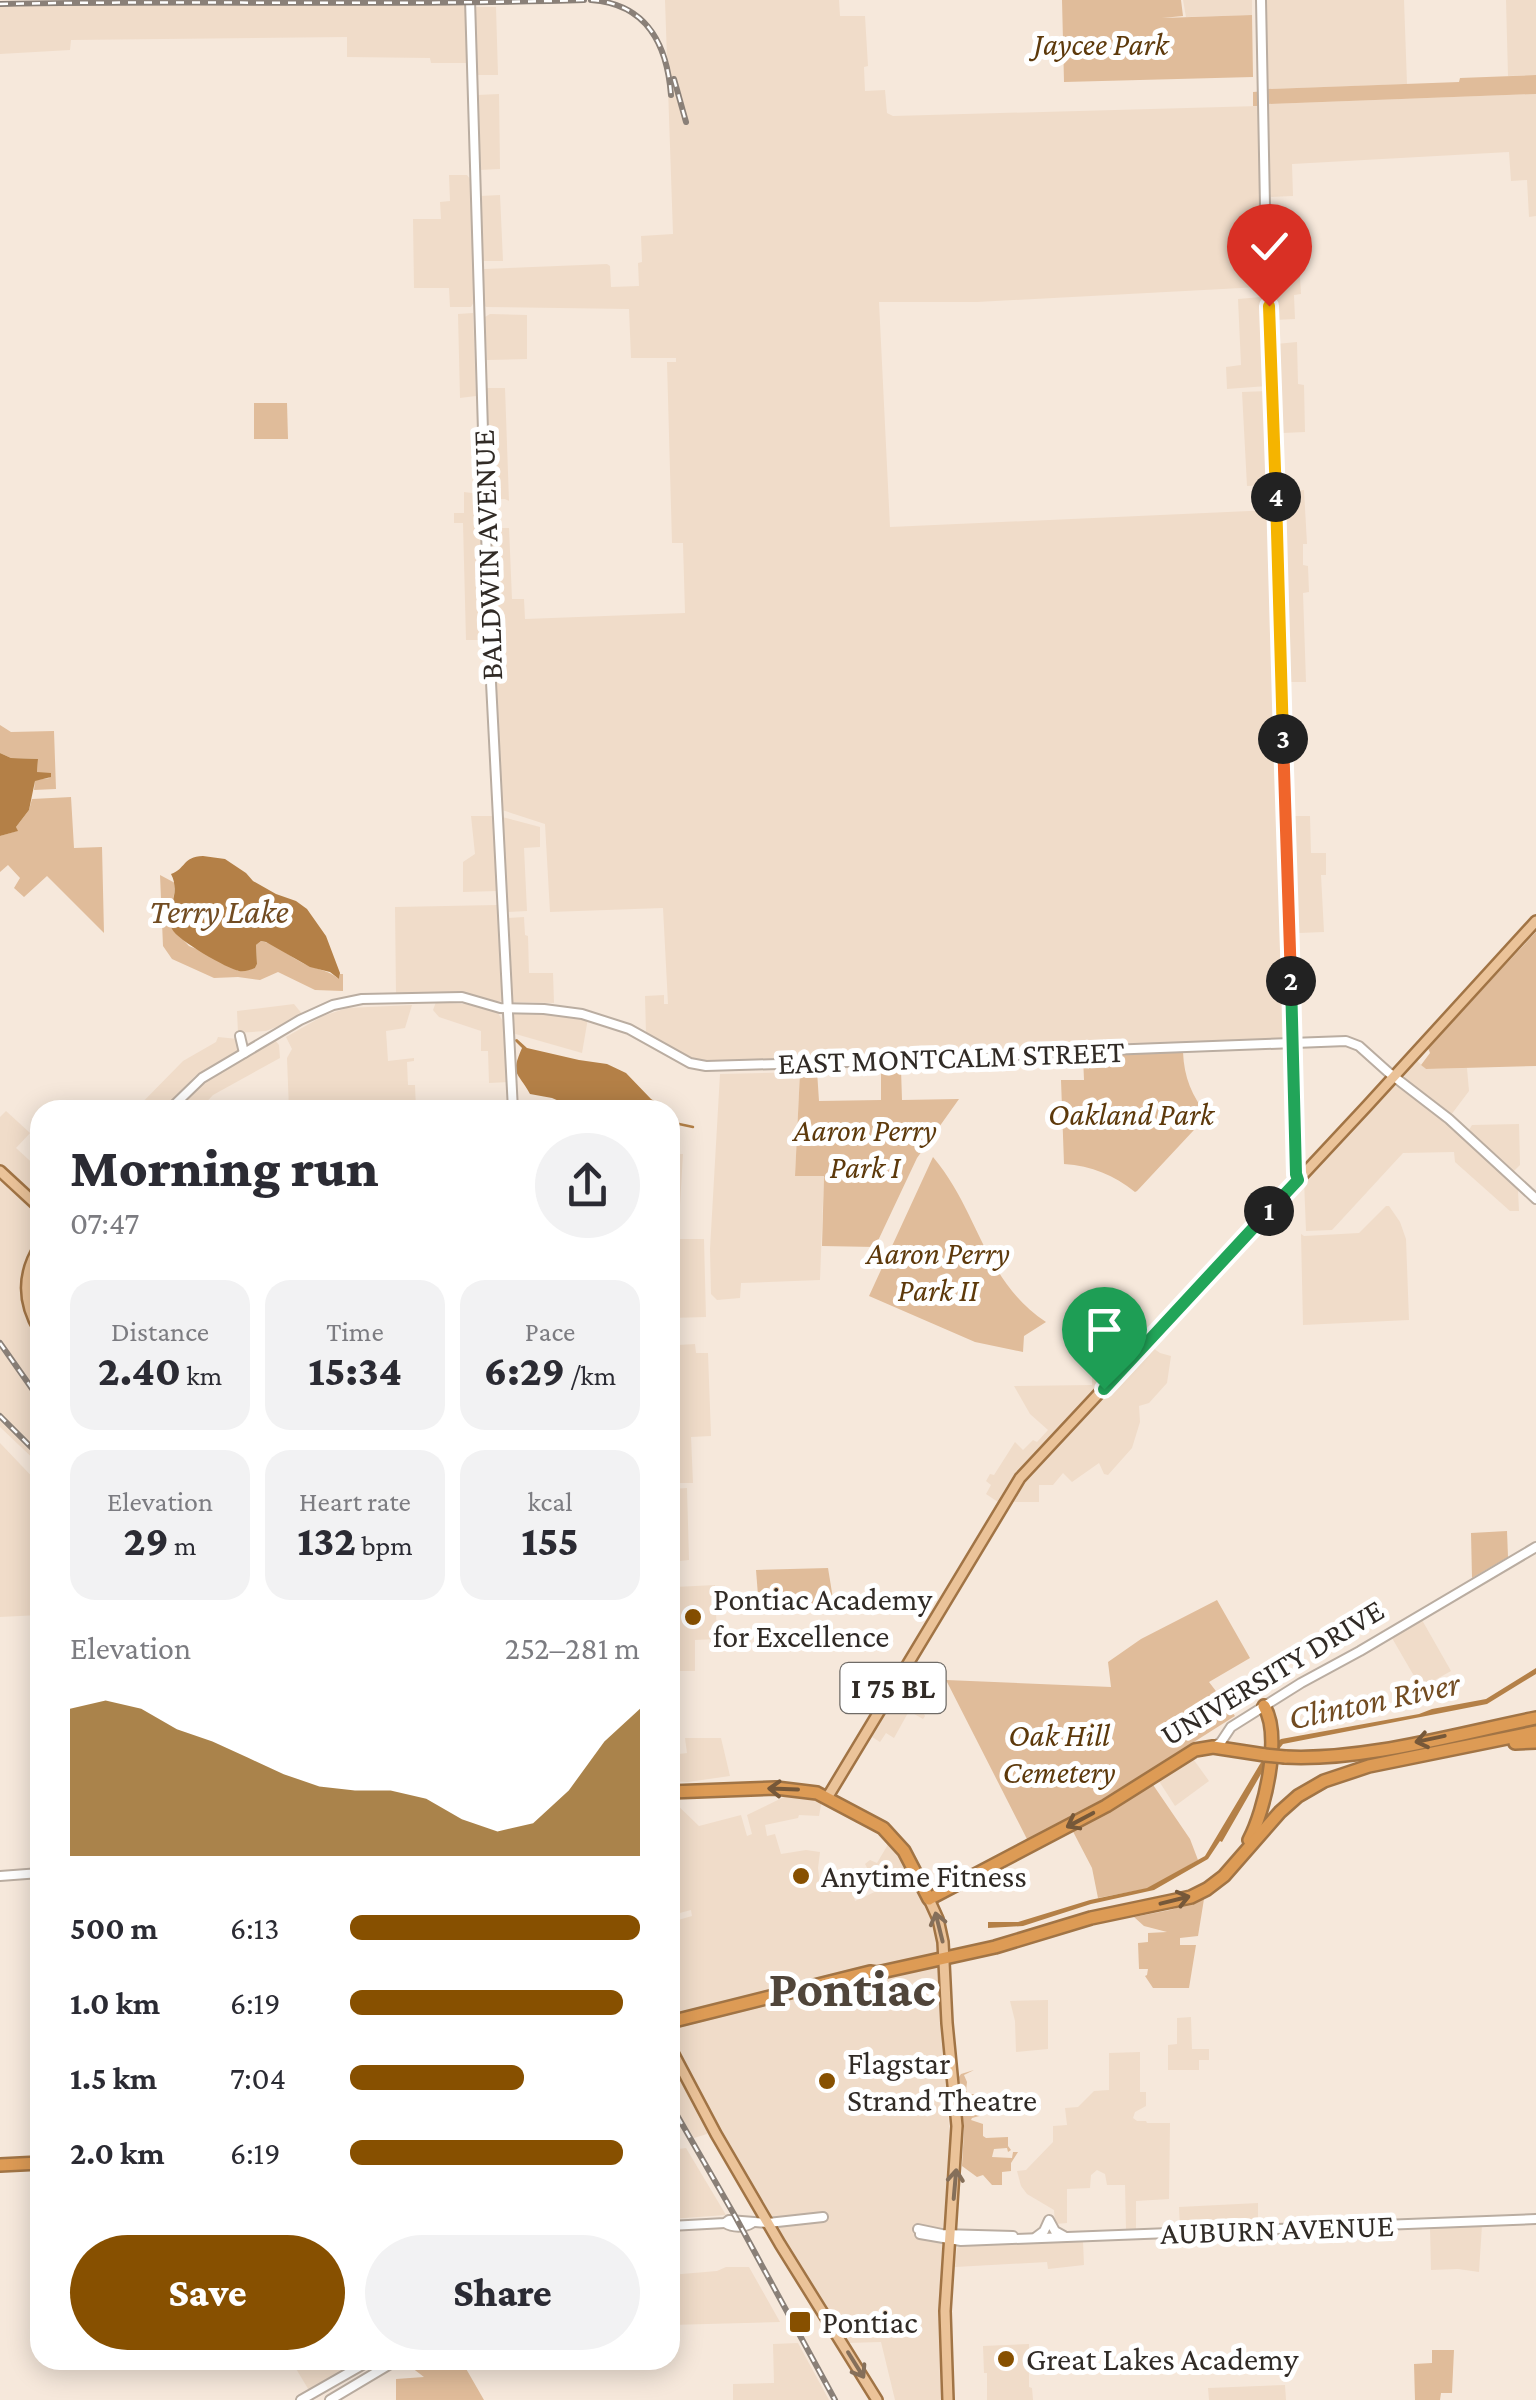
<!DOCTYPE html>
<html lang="en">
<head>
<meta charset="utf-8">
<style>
  body { margin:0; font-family:"Crimson Pro",serif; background:#f2f2f3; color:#2b2b33; height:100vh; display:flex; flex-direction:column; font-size:38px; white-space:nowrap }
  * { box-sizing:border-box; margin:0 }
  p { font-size:32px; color:#7c7c81 }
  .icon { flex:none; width:55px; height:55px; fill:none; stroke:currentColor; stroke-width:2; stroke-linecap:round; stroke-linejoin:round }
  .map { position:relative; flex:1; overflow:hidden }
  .details { position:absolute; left:30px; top:1100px; width:650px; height:1270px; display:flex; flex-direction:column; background:#fff; border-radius:30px; box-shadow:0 5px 25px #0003 }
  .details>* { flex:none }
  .pin { position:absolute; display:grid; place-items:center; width:85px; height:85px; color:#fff; margin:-102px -42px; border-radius:50% 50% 50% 0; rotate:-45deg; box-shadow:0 0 10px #0007 }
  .pin .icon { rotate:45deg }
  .km { position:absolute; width:50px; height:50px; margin:-25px; border-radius:50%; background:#222; color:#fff; font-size:28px; line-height:50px; text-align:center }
  .round { display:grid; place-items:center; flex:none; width:105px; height:105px; border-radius:52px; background:#f2f2f3 }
  .headline { display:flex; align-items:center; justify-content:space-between; height:170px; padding:0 40px }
  h1 { font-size:55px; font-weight:800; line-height:75px }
  .metrics { display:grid; grid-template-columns:repeat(3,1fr); gap:15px; height:170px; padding:10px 40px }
  .metrics div { display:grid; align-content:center; border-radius:25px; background:#f2f2f3; text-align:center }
  .metrics b { font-size:42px; font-weight:800 }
  .metrics small { font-size:28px; font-weight:400 }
  .metrics p { font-size:28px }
  .chart { height:280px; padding:20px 40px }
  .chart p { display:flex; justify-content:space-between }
  .chart svg { width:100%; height:180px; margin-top:10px; fill:#875000; opacity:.7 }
  .cta { display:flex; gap:20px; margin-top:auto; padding:20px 40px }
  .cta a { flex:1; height:115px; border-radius:60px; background:#875000; color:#fff; font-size:40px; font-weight:800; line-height:115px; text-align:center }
  .cta a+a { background:#f2f2f3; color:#2b2b33 }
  ul { padding:0 40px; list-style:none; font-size:32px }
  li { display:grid; grid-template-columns:160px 120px 1fr; align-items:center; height:75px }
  li i { height:25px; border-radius:12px; background:#875000 }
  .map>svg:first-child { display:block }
</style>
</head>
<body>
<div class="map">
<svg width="1536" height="2400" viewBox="0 0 1536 2400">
  <rect width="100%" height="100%" fill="#f6e8db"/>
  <g fill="#f0dcc9">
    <path d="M665 0H839L840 16H865L868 66 864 67 865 91 885 90 887 113 893 116 1259 106 1262 283 1260 287 977 302H879L890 527 1272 510 1287 1038 1237 1042 1031 1050 996 1054 702 1063 690 1059 646 1033 645 996 664 995V1004H668L663 908 550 912 545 824 502 810 489 528H509L512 599H524L525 619 685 613 683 543H672L667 362H676V358H631L629 309 486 307 482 303V272L484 269 607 264 610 266 611 287 639 286 638 263 642 262 641 236 673 234Z"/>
    <path d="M1183 0H1252V15L1186 17Z"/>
    <path d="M1265 0H1404L1407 84 1267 89Z"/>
    <path d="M1506 0H1536V75L1508 76Z"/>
    <path d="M84 4 465 5 467 63H431L430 58 347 57V37L71 40 70 50 0 54V6Z"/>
    <path d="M474 7H496L498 75H476Z"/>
    <path d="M499 94 500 169 479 170 477 95Z"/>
    <path d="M1536 94V216L1529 217 1527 180 1511 181 1509 152 1292 164 1293 196 1269 197 1267 104Z"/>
    <path d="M449 175H467L470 179 474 302 471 307H450L449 288H414L413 219H441L440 202 450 201Z"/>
    <path d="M500 195 503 261H481L480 196Z"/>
    <path d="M1299 262 1301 294 1294 295 1295 319 1274 320 1270 265 1272 263Z"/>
    <path d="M1261 297 1263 300 1267 386 1227 389 1226 367 1241 365 1238 299Z"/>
    <path d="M473 313 476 396 460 398 458 314Z"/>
    <path d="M490 314 527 315V359L487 360 485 317Z"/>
    <path d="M1297 342 1298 384 1304 385 1305 432 1283 433 1278 431 1275 346 1276 344Z"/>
    <path d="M485 388H505L509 501 505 499H489Z"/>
    <path d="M1268 391 1272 485 1247 486 1242 392Z"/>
    <path d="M1304 490 1307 544H1303V565L1308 566 1309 592 1303 593 1306 682H1287L1284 680 1280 492Z"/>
    <path d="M464 492 480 494 483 640H466L463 523H454V513H464Z"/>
    <path d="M471 816H493L497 891 463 892V862L475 854Z"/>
    <path d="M1294 816H1310L1311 853H1326V875H1321L1324 932 1299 933 1294 928 1289 819Z"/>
    <path d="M502 817 540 827V847L524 848 527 911 506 912Z"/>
    <path d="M497 905 502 1001 493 1002 461 992 396 994 395 907Z"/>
    <path d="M524 917 525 935 528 936 529 973H553L554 1003 511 1002 506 918Z"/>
    <path d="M436 1002 477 1005 498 1013 505 1025 509 1082 489 1083 488 1051H481V1031L439 1017 433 1010Z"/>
    <path d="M294 1004 303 1015 292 1021 266 1031 238 1033 237 1011Z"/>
    <path d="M412 1005 405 1028 386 1031 388 1061 414 1058V1061L407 1062 408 1085H415L416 1110H289L287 1058 292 1049 286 1037 323 1016 347 1008Z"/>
    <path d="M511 1013H551L588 1018 582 1053 512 1033Z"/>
    <path d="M218 1037 238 1039 240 1049 195 1076 163 1110H135L183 1061 216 1042Z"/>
    <path d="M275 1040 279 1045 280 1058 213 1095 199 1110H175L202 1081Z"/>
    <path d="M1415 1059 1426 1069 1467 1068 1469 1091 1451 1115 1405 1078 1403 1072Z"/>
    <path d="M800 1072 795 1176 824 1175 820 1280 741 1283 740 1298 717 1300 711 1294 710 1249 720 1074Z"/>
    <path d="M1396 1086 1445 1121 1518 1190 1519 1211H1510L1455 1162 1454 1152 1403 1153 1332 1230 1306 1231 1304 1180 1353 1127 1392 1087Z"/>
    <path d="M6 1111 30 1133 16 1148 40 1170V1203L0 1166V1117Z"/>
    <path d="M1519 1124 1520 1165 1513 1172 1469 1130 1472 1125Z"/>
    <path d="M670 1154H683L678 1239H704L706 1317 670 1318Z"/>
    <path d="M0 1177 40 1215V1240L29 1256 22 1286 25 1301 40 1331V1465L0 1427Z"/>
    <path d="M1386 1206H1389L1400 1222 1406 1239 1409 1320 1303 1325 1301 1234 1304 1236 1359 1233Z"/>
    <path d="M695 1344 696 1353H708L711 1436 691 1437 693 1483H670V1393L678 1345Z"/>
    <path d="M1149 1345 1160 1353 1171 1356 1167 1383 1149 1403 1139 1406 1140 1422 1132 1448 1108 1475 1104 1474 1099 1463 1072 1482 1063 1473 1053 1485H1039V1502H1008L1029 1473Z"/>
    <path d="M1103 1358 1116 1372 1026 1466 998 1502 986 1494 991 1485 986 1481 990 1474 994 1475 1015 1442 1023 1450 1033 1440 1037 1442 1048 1430 1030 1414 1014 1386 1092 1385V1359Z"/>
    <path d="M0 1443 40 1485V1615L0 1617Z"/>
    <path d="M687 1488 689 1560 670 1562V1489Z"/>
    <path d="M715 1585 717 1639 695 1640V1671H670V1595L675 1594V1587Z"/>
    <path d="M1422 1620 1451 1671 1421 1688 1392 1638Z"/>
    <path d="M902 1680 924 1691 932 1707 923 1712 925 1716 923 1719 909 1711 894 1738 886 1733 880 1742 869 1735Z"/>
    <path d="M685 1738H721L730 1776 688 1782 670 1781V1739L679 1754 687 1753Z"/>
    <path d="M1191 1756 1209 1781 1175 1806 1157 1778Z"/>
    <path d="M794 1792 822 1800 819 1816 799 1815 798 1818 765 1825 767 1836 775 1834 781 1854 806 1850 820 1852 818 1868 820 1884 849 1878 855 1901 879 1890 865 1864 870 1860 877 1863 890 1841 912 1875 929 1909 937 1933 951 2159 939 2315 943 2400H895L881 2342 846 2343 776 2228 670 2040V2016L675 2014 670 1997V1930L679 1927 678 1920 692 1916 691 1910 676 1914 670 1895V1798L699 1826 741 1815 747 1836 752 1834 747 1815Z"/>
    <path d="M1048 2000V2049L1016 2052 1015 2021 1010 2001Z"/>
    <path d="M1191 2017 1192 2049H1209V2060H1199V2070H1168V2045L1177 2044V2018Z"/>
    <path d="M1140 2052V2092H1146V2106L1135 2112 1133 2118 1137 2121H1146L1147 2123H1170L1169 2199 1136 2201V2229H1126L1125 2185H1107L1105 2174 1097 2170 1091 2175 1090 2188 1067 2189V2223L1055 2224 1054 2210 1027 2194 1021 2186 1017 2171 1026 2170 1053 2142V2126L1067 2125 1065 2108 1078 2107 1094 2091 1109 2090V2053Z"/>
    <path d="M670 2058 709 2129 707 2134 694 2138 670 2099Z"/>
    <path d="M686 2148 726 2215 670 2219V2150Z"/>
    <path d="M1258 2203V2227L1180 2229 1179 2207Z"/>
    <path d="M1482 2225 1479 2272 1458 2269 1431 2270 1430 2227Z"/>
    <path d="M1083 2241 1084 2265 1048 2269 1047 2262 955 2267 957 2248 963 2244Z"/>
    <path d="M726 2267H749L780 2322 670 2325V2275L717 2271Z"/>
    <path d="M798 2343 829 2400H733V2384L774 2383 773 2344Z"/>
    <path d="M1029 2344V2387L1032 2388 1033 2400H987V2373H984L983 2346Z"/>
    <path d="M306 2360H346L351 2367 310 2392 295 2367Z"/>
    <path d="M1285 2385 1286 2400H1209L1208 2388Z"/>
  </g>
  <g fill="#e0bc9a">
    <path d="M1062 0H1181L1183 16 1162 18 1252 15 1253 77 1064 82Z"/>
    <path d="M1536 75V94L1268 104 1267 106H1253V92L1266 91 1267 89 1459 82 1460 78Z"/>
    <path d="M254 403H287L288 439H254Z"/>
    <path d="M0 725 11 732 54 731 56 789 34 790 35 780 50 778 37 772 38 759 11 758 0 753Z"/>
    <path d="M71 797 74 848 102 847 104 933 47 876 24 897 14 888 20 878 8 865 0 872V836L17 831 16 827 29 810 32 799Z"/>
    <path d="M160 875 175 883 171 927 189 946 209 954 238 971 255 968 257 964 256 945 261 941C277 944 286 954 299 961 312 969 327 969 339 979L340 974H343V991L315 990 278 972 260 980 238 977 214 978 172 959 163 946Z"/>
    <path d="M1536 932V1066L1426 1069 1421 1065 1430 1053 1428 1048Z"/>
    <path d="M1183 1052C1184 1078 1192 1095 1207 1116L1137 1191 1135 1192C1114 1175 1092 1166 1064 1164L1061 1080H1084L1083 1056Z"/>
    <path d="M881 1069H901L902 1100 959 1099 917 1158 875 1247 822 1246 824 1176H795L800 1072 817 1071 819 1101 881 1100Z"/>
    <path d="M933 1157C980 1213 983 1280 1046 1322L1024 1336 1023 1352 975 1342 869 1296Z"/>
    <path d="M1507 1531 1508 1557 1472 1578 1471 1533Z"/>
    <path d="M828 1568 834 1605 759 1608 756 1570Z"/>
    <path d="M1217 1600 1250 1658 1209 1682 1235 1716 1145 1773 1190 1839 1198 1860 1150 1888 1098 1898 1092 1868 1067 1820 1029 1843 946 1680 1111 1687 1108 1662 1141 1639Z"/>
    <path d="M1204 1899 1198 1936 1180 1938V1945H1196L1189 1988H1153L1145 1976 1147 1975 1148 1969H1139L1138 1943 1148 1942V1933L1167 1932 1144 1926 1134 1917 1170 1910Z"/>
    <path d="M974 2070 964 2075 967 2082 966 2091 969 2094H982L983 2115 972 2118 971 2120 983 2124V2136L986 2138 1008 2137V2146L1011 2150 1008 2152 1007 2148 994 2149 992 2157 1012 2158 1013 2152H1018L1011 2163V2171L1002 2172V2185H992L983 2175 977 2177 962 2166 964 2130 959 2077 961 2074Z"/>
    <path d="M1432 2350H1454L1452 2393H1441L1440 2400H1415L1414 2364 1432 2363Z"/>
    <path d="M408 2360H461L484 2400H396V2379L424 2377 407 2364 405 2362Z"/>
  </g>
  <g fill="#b48047">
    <path d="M0 753 11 758 38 759 37 772 51 773V777L35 781 29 810 16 827 18 831 0 836Z"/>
    <path d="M203 856 225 859 246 873 253 881 276 894 296 901 307 909 326 936 340 973 339 979 330 972 310 967 266 942 261 941 256 945 257 964 255 968C250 970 244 972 239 971 228 969 177 940 172 929 164 911 182 895 171 874 186 869 182 857 203 856Z"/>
    <path d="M517 1039 527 1048 579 1060 607 1064 626 1073 651 1099 669 1110H580L552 1098 530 1094C517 1070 510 1076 522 1048L514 1040Z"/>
    <path d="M1536 1668V1674L1487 1704 1283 1744 1265 1767 1222 1842 1220 1841 1208 1859 1154 1890 1091 1904 1023 1926 988 1928V1922H1018L1090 1900 1147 1888 1205 1856 1260 1764 1274 1744 1281 1739 1419 1714 1432 1709 1486 1699Z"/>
  </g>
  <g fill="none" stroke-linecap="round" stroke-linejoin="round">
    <path stroke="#b48047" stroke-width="2.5" d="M679 1124 693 1127"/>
    <defs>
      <g id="secondary">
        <path d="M470 0 490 663 513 1110"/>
        <path d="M1261 0 1266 257 1276 489 1293 1088 1296 1173 1298 1180"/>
        <path d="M240 1036 244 1053"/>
        <path d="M169 1110 202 1078 300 1020 333 1005 362 999 462 997 500 1008 544 1009 582 1014 629 1029 690 1063 706 1066 985 1058 1055 1052 1346 1041 1359 1046 1388 1072 1449 1119 1536 1199"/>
        <path d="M1214 1747 1221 1742 1231 1727 1301 1683 1360 1651 1536 1547"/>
        <path d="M0 1876 40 1873"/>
        <path d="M725 2223C733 2228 744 2228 752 2223"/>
        <path d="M670 2226 725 2223 729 2220 768 2223 823 2217"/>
        <path d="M918 2229 942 2234 1013 2236"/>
        <path d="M920 2234 961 2241 1536 2219"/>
        <path d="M1036 2237 1044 2231 1049 2220 1055 2231 1064 2236"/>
        <path d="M301 2400 371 2360"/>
        <path d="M330 2400 397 2360"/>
      </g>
      <g id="primary">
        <path d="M0 1171 40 1208"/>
        <path d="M40 1246C22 1274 23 1303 40 1331"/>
        <path d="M827 1798 1020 1478 1367 1106 1536 921"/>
        <path d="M929 1899 938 1919 943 1942 947 2023 957 2126 945 2311 948 2400"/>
        <path d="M670 2047 716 2134 780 2244 877 2400"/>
      </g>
      <g id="highway">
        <path d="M1515 1743 1536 1742"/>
        <path d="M1285 1757C1365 1761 1456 1734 1536 1718"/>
        <path d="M670 1792 776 1788 817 1793 883 1828 904 1851 929 1899 1106 1806 1195 1750 1213 1747 1265 1755"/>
        <path d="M1249 1840C1265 1810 1282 1736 1264 1706"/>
        <path d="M670 2022 870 1972 877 1973 995 1947 1091 1918 1191 1897 1207 1889 1224 1876 1280 1812 1298 1796 1324 1781 1369 1766 1536 1732"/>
        <path d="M0 2165 40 2163"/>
      </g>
    </defs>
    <use href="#secondary" stroke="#baada1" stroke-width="12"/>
    <use href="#primary" stroke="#a17445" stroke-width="14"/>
    <use href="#highway" stroke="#a17445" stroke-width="16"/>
    <use href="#secondary" stroke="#fff" stroke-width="8"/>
    <use href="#primary" stroke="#ebc399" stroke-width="9"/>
    <use href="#highway" stroke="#dd9b55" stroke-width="11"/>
    <defs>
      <g id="rail">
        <path d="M591 0C647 4 667 44 671 95"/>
        <path d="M0 4C195 0 389 6 584 0"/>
        <path d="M674 79 686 122"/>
        <path d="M0 1343 40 1400"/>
        <path d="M0 1416 40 1456"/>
        <path d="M670 2103 735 2216 835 2400"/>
      </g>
    </defs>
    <use href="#rail" stroke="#8a8078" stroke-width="6"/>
    <use href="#rail" stroke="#fff" stroke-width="2.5" stroke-dasharray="8" stroke-linecap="butt"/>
    <defs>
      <path id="highway-bridge" d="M1265 1755 1285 1757"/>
    </defs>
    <use href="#highway-bridge" stroke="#a17445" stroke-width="16" stroke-linecap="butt"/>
    <use href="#highway-bridge" stroke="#dd9b55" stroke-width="11"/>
  </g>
  <defs><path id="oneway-shaft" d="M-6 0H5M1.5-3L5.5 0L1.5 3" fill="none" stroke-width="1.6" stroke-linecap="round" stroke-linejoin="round" transform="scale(2.5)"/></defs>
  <g stroke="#765839">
    <use href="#oneway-shaft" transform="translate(1430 1739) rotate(168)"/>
    <use href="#oneway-shaft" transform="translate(783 1789) rotate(-178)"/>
    <use href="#oneway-shaft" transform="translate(1080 1820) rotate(152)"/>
    <use href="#oneway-shaft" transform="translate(1175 1900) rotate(-14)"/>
  </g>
  <g stroke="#856f5a">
    <use href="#oneway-shaft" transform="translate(939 1927) rotate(-104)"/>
    <use href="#oneway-shaft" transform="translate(955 2184) rotate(-85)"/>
    <use href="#oneway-shaft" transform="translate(856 2365) rotate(58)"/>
  </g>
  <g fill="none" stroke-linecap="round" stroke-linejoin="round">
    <defs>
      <path id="split-1" d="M1104 1389 1269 1211"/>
      <path id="split-2" d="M1269 1211 1298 1180 1296 1174 1291 981"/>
      <path id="split-3" d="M1283 739 1291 981"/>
      <path id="split-4" d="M1276 497 1283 739"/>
      <path id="split-5" d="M1269 306 1276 497"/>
    </defs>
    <use href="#split-1" stroke="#fff" stroke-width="20"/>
    <use href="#split-2" stroke="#fff" stroke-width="20"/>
    <use href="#split-3" stroke="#fff" stroke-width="20"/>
    <use href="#split-4" stroke="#fff" stroke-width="20"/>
    <use href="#split-5" stroke="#fff" stroke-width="20"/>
    <use href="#split-1" stroke="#22a559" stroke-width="12"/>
    <use href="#split-2" stroke="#22a559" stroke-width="12"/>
    <use href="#split-3" stroke="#f0652b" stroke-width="12"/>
    <use href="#split-4" stroke="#f5b400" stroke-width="12"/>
    <use href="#split-5" stroke="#f5b400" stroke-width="12"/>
  </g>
  <g fill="#875000" stroke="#fff" stroke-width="4">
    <circle cx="693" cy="1617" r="10"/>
    <circle cx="801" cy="1876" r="10"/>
    <circle cx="827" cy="2081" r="10"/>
    <rect x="788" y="2310" width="24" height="24" rx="5"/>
    <circle cx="1006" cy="2359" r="10"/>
  </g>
  <g text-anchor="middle" stroke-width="10" stroke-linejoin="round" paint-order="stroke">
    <rect fill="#fff" stroke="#6f6b67" stroke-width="2.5" x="840.5" y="1663" width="105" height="50" rx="8"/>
    <g font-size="30" font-weight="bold" fill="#312b26">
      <text x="893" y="1698">I 75 BL</text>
    </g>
    <g font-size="32" font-style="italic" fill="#5d390b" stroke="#fff">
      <text x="1101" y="55">Jaycee Park</text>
      <text x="1131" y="1125">Oakland Park</text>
      <text x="865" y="1141">Aaron Perry<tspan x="865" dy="37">Park I</tspan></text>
      <text x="938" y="1264">Aaron Perry<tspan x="938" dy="37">Park II</tspan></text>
      <text x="1059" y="1746">Oak Hill<tspan x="1059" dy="37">Cemetery</tspan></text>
    </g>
    <g font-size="32" fill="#312b26" stroke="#fff">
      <text transform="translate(487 555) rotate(-92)" y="11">BALDWIN AVENUE</text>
      <text transform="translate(951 1057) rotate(-2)" y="11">EAST MONTCALM STREET</text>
      <text transform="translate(1272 1672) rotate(-31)" y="11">UNIVERSITY DRIVE</text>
      <text transform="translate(1277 2229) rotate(-2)" y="11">AUBURN AVENUE</text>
    </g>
    <g font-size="32" fill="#312b26" stroke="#fff" text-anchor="start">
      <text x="713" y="1610">Pontiac Academy<tspan x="713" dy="37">for Excellence</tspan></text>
      <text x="821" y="1887">Anytime Fitness</text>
      <text x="847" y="2074">Flagstar<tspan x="847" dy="37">Strand Theatre</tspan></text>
      <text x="822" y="2333">Pontiac</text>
      <text x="1026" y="2370">Great Lakes Academy</text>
    </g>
    <g font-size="35" font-style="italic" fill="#724c22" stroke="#fff">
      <text x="219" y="923">Terry Lake</text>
      <text transform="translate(1374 1700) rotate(-12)" y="12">Clinton River</text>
    </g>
    <g font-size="52" font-weight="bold" fill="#50453a" stroke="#fff">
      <text x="852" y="2006">Pontiac</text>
    </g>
  </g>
</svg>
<div class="pin" style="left:1104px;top:1389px;background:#1e9e55"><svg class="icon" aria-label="arrive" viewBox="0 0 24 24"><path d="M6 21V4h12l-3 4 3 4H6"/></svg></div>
<div class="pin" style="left:1269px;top:306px;background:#d93025"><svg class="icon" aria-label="check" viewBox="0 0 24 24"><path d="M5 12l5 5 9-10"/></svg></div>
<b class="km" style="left:1269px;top:1211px">1</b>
<b class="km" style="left:1291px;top:981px">2</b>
<b class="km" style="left:1283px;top:739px">3</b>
<b class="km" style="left:1276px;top:497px">4</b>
<section class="details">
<div class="headline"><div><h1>Morning run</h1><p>07:47</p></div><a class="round"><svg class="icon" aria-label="share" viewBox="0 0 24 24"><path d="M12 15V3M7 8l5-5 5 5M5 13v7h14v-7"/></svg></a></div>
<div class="metrics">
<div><p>Distance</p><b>2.40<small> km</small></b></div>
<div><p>Time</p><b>15:34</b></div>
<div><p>Pace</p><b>6:29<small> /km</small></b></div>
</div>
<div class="metrics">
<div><p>Elevation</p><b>29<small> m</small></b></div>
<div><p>Heart rate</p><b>132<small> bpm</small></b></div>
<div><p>kcal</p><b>155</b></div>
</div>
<div class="chart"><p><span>Elevation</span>252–281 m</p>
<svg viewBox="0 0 160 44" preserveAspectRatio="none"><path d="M0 44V8L10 6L20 8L30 13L40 16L50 20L60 24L70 27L80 28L90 28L100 30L110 35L120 38L130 36L140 28L150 16L160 8V44z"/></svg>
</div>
<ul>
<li><b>500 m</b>6:13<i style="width:100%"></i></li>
<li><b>1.0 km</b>6:19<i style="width:94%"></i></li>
<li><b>1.5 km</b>7:04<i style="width:60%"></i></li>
<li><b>2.0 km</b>6:19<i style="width:94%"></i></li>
</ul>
<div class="cta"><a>Save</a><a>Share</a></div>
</section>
</div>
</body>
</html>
